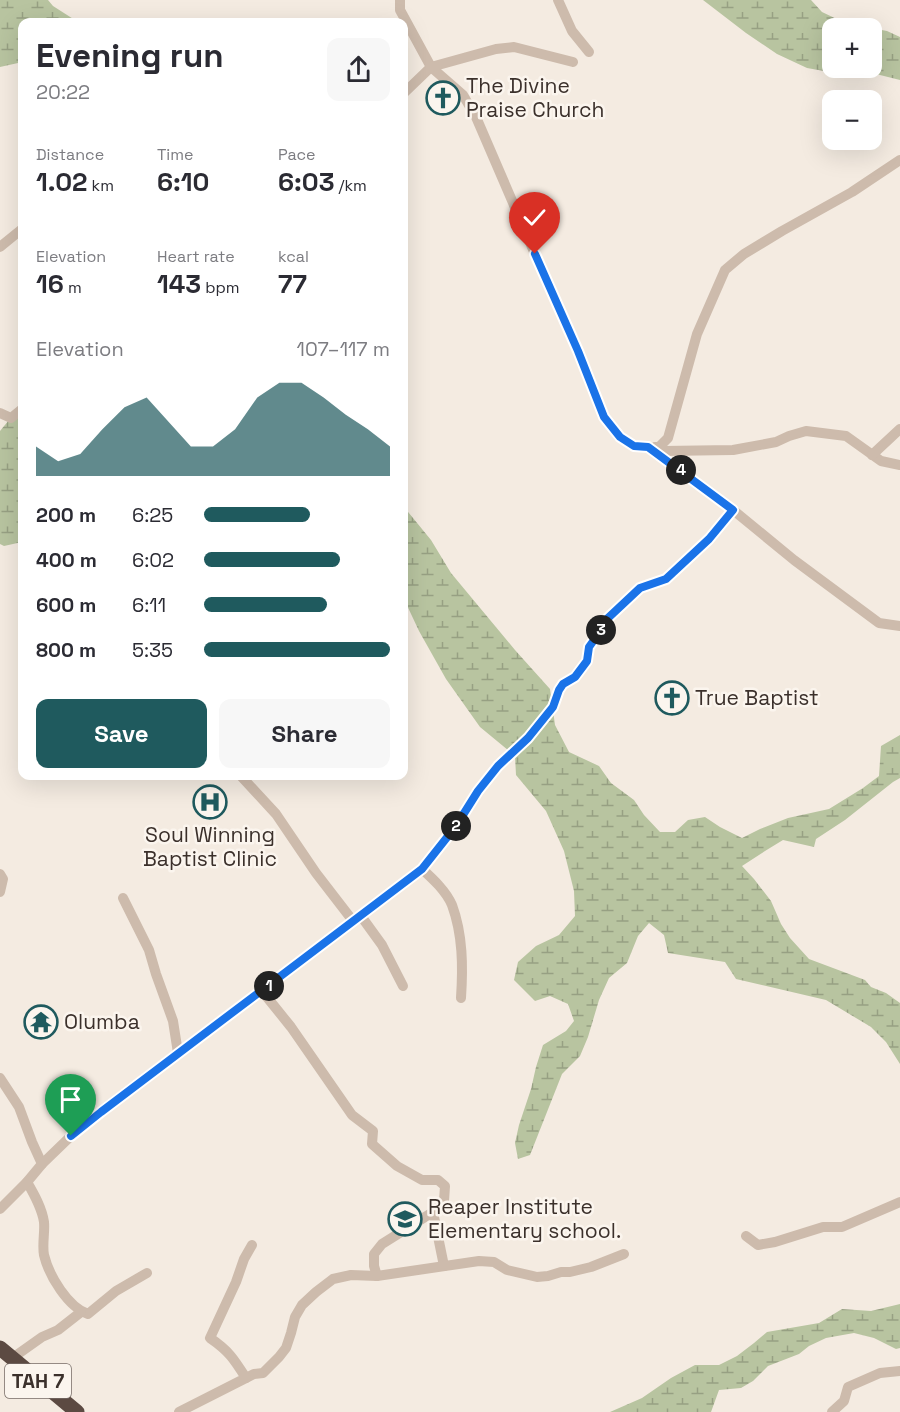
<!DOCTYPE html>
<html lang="en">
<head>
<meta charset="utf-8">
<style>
  body { margin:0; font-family:"Space Grotesk",sans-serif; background:#f7f7f7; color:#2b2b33; height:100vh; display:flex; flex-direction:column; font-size:22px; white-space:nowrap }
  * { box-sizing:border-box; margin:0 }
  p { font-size:20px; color:#7c7c81 }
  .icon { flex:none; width:33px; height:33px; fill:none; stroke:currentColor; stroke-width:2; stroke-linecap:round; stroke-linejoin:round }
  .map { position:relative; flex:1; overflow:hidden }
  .side { position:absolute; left:18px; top:18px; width:390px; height:762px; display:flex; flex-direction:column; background:#fff; border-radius:12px; box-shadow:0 6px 24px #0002 }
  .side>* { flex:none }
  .buttons { position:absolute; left:822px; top:18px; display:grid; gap:12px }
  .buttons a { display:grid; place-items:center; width:60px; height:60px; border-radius:12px; background:#fff; box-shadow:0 6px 24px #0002; font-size:30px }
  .pin { position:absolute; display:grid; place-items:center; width:51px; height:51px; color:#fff; margin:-62px -26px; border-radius:50% 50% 50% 0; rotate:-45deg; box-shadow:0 0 6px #0007 }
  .pin .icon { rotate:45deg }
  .km { position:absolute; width:30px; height:30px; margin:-15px; border-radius:50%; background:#222; color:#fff; font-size:16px; line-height:30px; text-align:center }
  .round { display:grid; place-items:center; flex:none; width:63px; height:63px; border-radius:12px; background:#f7f7f7 }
  .summary { display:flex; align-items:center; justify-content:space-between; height:102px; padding:0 18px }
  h1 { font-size:33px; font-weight:800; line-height:45px }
  .figures { display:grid; grid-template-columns:repeat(3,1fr); gap:9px; height:102px; padding:6px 18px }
  .figures div { display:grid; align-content:center }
  .figures b { font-size:26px; font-weight:800 }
  .figures small { font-size:16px; font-weight:400 }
  .figures p { font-size:16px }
  .chart { height:168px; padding:12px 18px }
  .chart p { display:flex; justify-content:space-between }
  .chart svg { width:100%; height:108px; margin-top:6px; fill:#1f5a5e; opacity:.7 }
  .primary-button { display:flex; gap:12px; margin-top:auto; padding:12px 18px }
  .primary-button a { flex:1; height:69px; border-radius:12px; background:#1f5a5e; color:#fff; font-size:24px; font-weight:800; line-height:69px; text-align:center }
  .primary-button a+a { background:#f7f7f7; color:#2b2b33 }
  ul { padding:0 18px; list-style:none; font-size:20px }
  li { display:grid; grid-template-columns:96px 72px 1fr; align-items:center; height:45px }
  li i { height:15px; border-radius:8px; background:#1f5a5e }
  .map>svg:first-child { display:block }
</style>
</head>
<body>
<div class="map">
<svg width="900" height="1412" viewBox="0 0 900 1412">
  <defs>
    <pattern id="wetland-marsh" width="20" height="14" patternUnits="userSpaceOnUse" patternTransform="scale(1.5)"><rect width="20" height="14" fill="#b8c4a0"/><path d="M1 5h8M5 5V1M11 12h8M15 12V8" fill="none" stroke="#97a083"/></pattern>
  </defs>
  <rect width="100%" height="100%" fill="#f4ebe1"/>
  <g fill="url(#wetland-marsh)" fill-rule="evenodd">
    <path d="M0 0H48L53 6 78 22H22V64L18 63 0 67Z"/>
    <path d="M703 0H811L822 12 845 23 887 31 900 37V80L876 74H841L807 68 777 54 746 33ZM872 28V68H832V28Z"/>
    <path d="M22 410V542L4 546 0 544V431L9 420Z"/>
    <path d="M404 507 431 540 451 573 515 650 550 689 555 725 569 752 599 766 611 783 634 800 644 815 660 832H675L688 820 705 817 720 827 742 838 760 829 788 818 829 809 863 788 879 776 881 746 900 735V778L893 782 845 820 816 839 814 847 783 840 765 851 742 866 754 879 771 901 781 924 790 938 809 959 865 980 871 987 886 993 900 1003V1064L886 1042 871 1027 826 1000 736 979 725 962 668 953 664 935 649 923 638 936 627 963 609 978 599 1000 588 1037 580 1056 562 1074 530 1155 518 1159 515 1143 519 1125 531 1089 536 1067 543 1045 566 1031 574 1021 568 1004 550 996 535 1001 514 980 518 962 536 946 559 935 575 916 574 891 564 851 546 811 516 775 515 756 480 727 446 679 419 631 404 599Z"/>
    <path d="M900 1304V1348L896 1349 874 1338 854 1333 826 1338 809 1346 799 1354 768 1366 753 1381 741 1388 719 1390 711 1412H610L642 1398 671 1378 695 1365H719L737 1356 754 1343 767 1332 819 1323 842 1309 871 1311Z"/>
  </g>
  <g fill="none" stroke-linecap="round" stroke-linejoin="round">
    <g stroke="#cdbbac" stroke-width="10">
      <path d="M400 0V10L431 67 463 95 476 117 535 254 578 351 604 417 619 437 634 446 649 447 733 510 794 560 879 623 900 626"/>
      <path d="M558 0 572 31 589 52"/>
      <path d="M404 93 431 67 496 49 514 47 573 62"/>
      <path d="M0 247 22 229"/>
      <path d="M0 413 11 418 22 409"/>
      <path d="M655 447H659L663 451 733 450 776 442 789 436 806 431 846 436 881 461 900 465"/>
      <path d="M659 447 668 438 697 334 725 270 744 254 782 231 852 192 900 160"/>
      <path d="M872 455 900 429"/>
      <path d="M241 776 276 814 316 873 353 921"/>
      <path d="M422 869C433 879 446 891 452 905 463 935 463 967 461 998"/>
      <path d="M0 874 3 879 0 892"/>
      <path d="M123 898 149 950 156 974 173 1021 178 1053"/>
      <path d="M361 916 382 945 403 986"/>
      <path d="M262 991 291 1027 352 1115 373 1131 372 1144 397 1166 422 1180H438L445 1186 444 1201 433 1212 382 1244 374 1254V1266L377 1276"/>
      <path d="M0 1078 19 1107 32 1142 42 1164"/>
      <path d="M27 1182C34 1194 42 1208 44 1222 45 1233 42 1244 44 1255 49 1276 68 1307 88 1314L116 1291 147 1273"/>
      <path d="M0 1209 27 1182 42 1164 71 1136 101 1111 422 869 456 826 478 791 498 766 528 738 553 707 559 690 563 684 575 677 587 661 589 647 594 641 608 618 640 588 666 579 709 539 733 510"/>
      <path d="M433 1212 444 1266"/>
      <path d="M746 1236 758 1245 775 1242 823 1227H842L900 1202"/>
      <path d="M11 1359 42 1337 58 1330 81 1312"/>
      <path d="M246 1378 254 1374 263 1373 279 1357 286 1348 291 1333 295 1317 302 1305 316 1292 333 1279 351 1275 377 1276 479 1261 494 1262 507 1270 537 1277 548 1276 561 1272H570L591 1267 624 1254"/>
      <path d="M179 1412 246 1378C234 1359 229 1351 210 1338L236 1282 244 1259 252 1245"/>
      <path d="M832 1412 844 1401 848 1387 880 1373 900 1371"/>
    </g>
    <path stroke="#5c4a42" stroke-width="15" d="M0 1348 77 1412"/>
  </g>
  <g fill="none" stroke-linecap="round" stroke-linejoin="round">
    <defs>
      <path id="route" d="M71 1136 101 1112 422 869 456 826 478 791 498 766 528 738 553 707 559 690 563 684 575 677 587 661 589 647 594 640 608 618 640 588 666 579 709 539 733 510 648 447 634 446 620 437 604 417 578 351 535 254"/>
    </defs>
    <use href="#route" stroke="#fff" stroke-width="12"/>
    <use href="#route" stroke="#1a73e8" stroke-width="8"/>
  </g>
  <defs>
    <symbol id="church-ring" viewBox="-11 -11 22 22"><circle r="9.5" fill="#fbf5ee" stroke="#1f5a5e" stroke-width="1.5"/><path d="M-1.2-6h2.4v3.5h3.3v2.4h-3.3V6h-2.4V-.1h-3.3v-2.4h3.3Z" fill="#1f5a5e"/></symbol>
    <symbol id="hospital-ring" viewBox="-11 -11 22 22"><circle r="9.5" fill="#fbf5ee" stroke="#1f5a5e" stroke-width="1.5"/><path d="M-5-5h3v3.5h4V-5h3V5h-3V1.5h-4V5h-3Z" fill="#1f5a5e"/></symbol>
    <symbol id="temple-ring" viewBox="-11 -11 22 22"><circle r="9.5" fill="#fbf5ee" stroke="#1f5a5e" stroke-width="1.5"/><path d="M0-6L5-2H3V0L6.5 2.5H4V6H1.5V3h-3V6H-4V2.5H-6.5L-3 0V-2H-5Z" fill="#1f5a5e"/></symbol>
    <symbol id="school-ring" viewBox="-11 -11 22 22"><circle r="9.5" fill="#fbf5ee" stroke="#1f5a5e" stroke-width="1.5"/><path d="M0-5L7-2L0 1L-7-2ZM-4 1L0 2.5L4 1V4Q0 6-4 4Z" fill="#1f5a5e"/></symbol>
  </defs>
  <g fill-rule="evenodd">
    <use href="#church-ring" x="424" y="79" width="38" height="38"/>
    <use href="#church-ring" x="653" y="679" width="38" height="38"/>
    <use href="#hospital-ring" x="191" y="783" width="38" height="38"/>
    <use href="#temple-ring" x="22" y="1003" width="38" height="38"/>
    <use href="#school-ring" x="386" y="1200" width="38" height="38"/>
  </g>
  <g text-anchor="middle" stroke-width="5" stroke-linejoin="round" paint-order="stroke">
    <rect fill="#fbf5ee" stroke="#756b66" stroke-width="1.5" x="5" y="1364" width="66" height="34" rx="4.5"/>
    <g font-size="20" font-weight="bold" fill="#3b302b">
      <text x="38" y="1388">TAH 7</text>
    </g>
    <g font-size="21" fill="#3b302b" stroke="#fbf5ee" text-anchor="start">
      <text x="466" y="93">The Divine<tspan x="466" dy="24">Praise Church</tspan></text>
      <text x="695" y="705">True Baptist</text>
      <text x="210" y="842" text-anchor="middle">Soul Winning<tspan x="210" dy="24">Baptist Clinic</tspan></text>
      <text x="64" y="1029">Olumba</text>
      <text x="428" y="1214">Reaper Institute<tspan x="428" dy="24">Elementary school.</tspan></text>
    </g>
  </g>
</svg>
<div class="buttons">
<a>+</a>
<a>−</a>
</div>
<div class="pin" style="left:71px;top:1136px;background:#1e9e55"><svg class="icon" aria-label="arrive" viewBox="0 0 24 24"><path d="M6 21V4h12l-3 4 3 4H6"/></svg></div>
<div class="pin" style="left:535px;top:254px;background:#d93025"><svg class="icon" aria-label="check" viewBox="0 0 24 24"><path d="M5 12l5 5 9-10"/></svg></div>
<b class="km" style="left:269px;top:986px">1</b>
<b class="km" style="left:456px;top:826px">2</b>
<b class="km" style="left:601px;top:630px">3</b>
<b class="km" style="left:681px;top:470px">4</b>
<section class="side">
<div class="summary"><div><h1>Evening run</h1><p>20:22</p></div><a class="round"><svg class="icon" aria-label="share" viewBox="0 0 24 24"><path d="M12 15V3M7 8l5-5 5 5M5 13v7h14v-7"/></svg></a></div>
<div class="figures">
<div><p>Distance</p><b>1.02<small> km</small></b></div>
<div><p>Time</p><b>6:10</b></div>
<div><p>Pace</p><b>6:03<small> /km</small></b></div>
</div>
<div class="figures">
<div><p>Elevation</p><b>16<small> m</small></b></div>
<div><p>Heart rate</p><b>143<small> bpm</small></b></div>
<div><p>kcal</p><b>77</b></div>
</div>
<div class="chart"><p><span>Elevation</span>107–117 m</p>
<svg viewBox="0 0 160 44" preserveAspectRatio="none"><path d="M0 44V32L10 38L20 35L30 25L40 16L50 12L60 22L70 32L80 32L90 25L100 12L110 6L120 6L130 12L140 19L150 25L160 32V44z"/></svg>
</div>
<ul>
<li><b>200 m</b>6:25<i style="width:57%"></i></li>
<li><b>400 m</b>6:02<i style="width:73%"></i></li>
<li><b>600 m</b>6:11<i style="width:66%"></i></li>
<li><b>800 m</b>5:35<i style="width:100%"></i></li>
</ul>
<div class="primary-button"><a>Save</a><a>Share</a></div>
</section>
</div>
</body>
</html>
